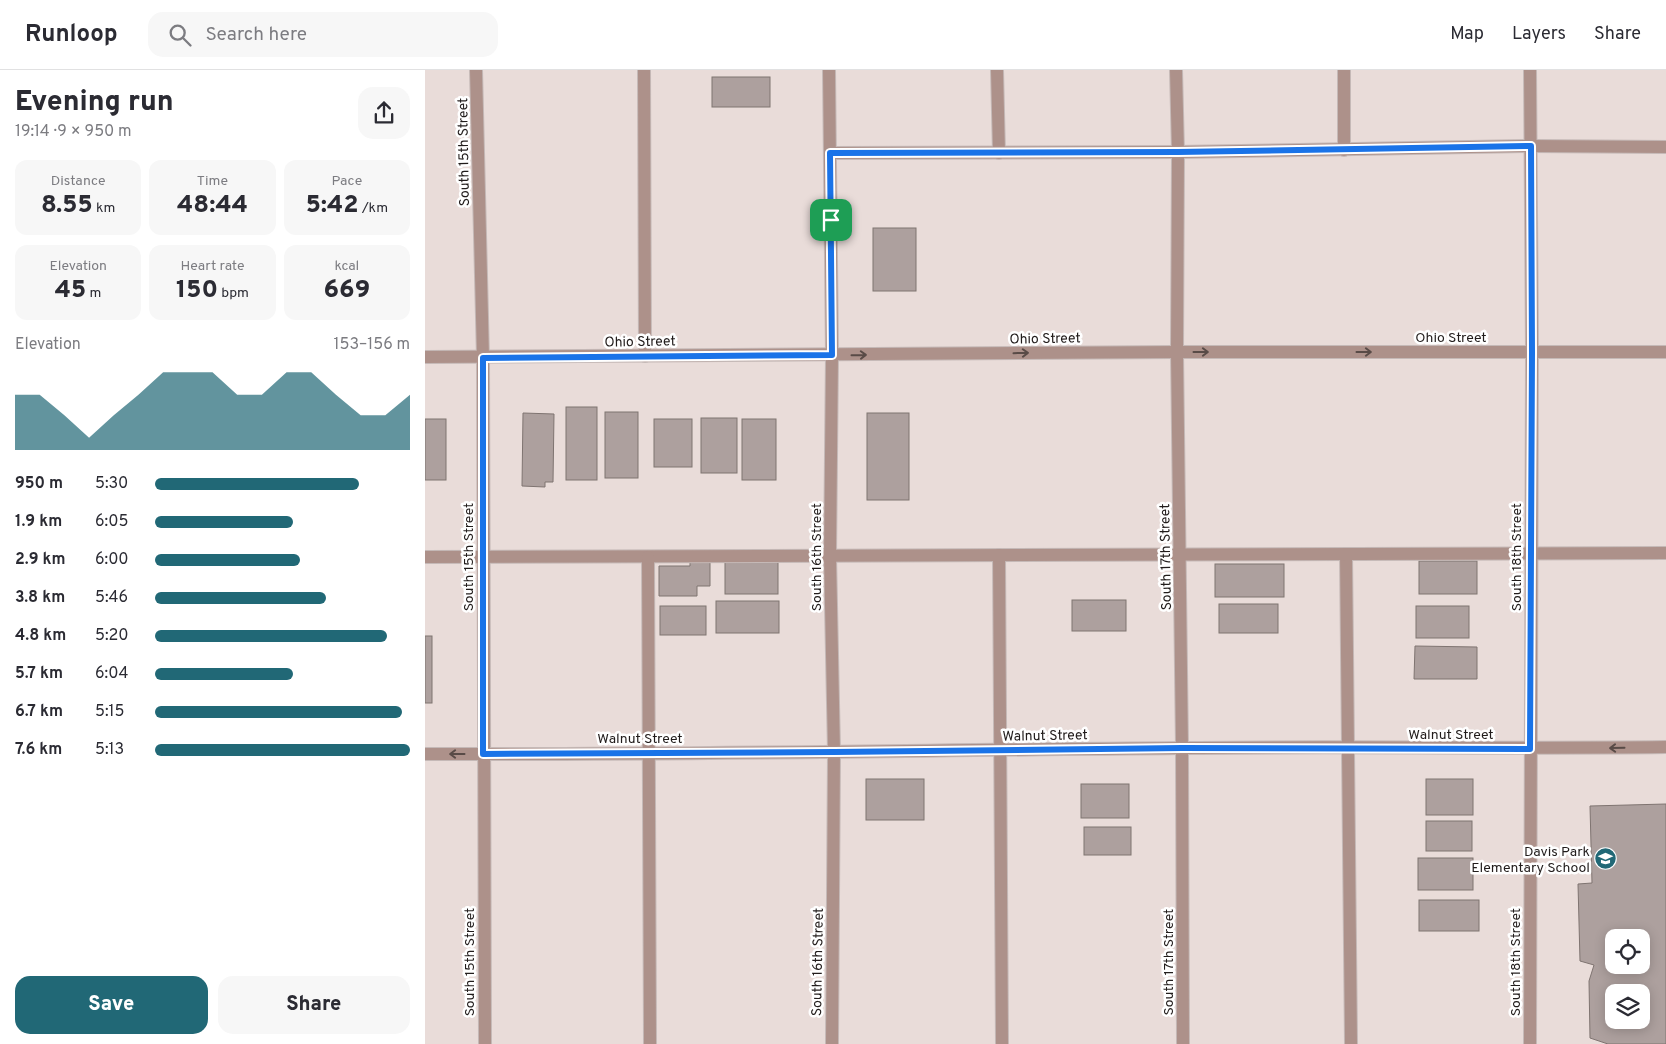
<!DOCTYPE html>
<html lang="en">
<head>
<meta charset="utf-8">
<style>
  body { margin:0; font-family:Overpass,sans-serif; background:#f7f7f7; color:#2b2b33; height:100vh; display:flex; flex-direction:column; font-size:19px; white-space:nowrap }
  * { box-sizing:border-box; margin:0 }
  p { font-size:16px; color:#7c7c81 }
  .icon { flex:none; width:28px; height:28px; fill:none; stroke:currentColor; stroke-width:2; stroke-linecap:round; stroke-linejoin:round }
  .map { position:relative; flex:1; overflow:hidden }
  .side { display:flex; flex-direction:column; background:#fff; width:425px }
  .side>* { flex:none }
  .tools { position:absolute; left:1180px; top:859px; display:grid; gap:10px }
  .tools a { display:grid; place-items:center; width:45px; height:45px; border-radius:10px; background:#fff; box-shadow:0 2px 12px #0003; font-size:25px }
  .pin { position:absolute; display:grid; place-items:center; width:42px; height:42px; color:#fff; margin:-21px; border-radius:10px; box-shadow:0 2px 8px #0006 }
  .round { display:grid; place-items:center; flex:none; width:52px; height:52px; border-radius:15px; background:#f7f7f7 }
  .overview { display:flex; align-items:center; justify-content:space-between; height:85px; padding:0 15px }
  h1 { font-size:28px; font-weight:800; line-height:38px }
  .figures { display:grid; grid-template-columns:repeat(3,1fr); gap:8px; height:85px; padding:5px 15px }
  .figures div { display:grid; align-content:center; border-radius:12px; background:#f7f7f7; text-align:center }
  .figures b { font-size:25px; font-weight:800 }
  .figures small { font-size:14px; font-weight:400 }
  .figures p { font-size:14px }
  .chart { height:140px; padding:10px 15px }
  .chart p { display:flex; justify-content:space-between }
  .chart svg { width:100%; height:90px; margin-top:5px; fill:#216876; opacity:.7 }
  .button { display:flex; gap:10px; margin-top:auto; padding:10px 15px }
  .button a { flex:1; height:58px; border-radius:15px; background:#216876; color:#fff; font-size:20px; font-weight:800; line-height:58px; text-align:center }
  .button a+a { background:#f7f7f7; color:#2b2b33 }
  ul { padding:0 15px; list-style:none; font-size:16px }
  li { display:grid; grid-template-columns:80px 60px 1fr; align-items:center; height:38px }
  li i { height:12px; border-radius:6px; background:#216876 }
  header { display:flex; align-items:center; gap:30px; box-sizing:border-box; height:70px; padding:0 25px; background:#fff; border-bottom:1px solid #e1e1e2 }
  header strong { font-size:24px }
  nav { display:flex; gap:28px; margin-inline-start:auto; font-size:18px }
  .search { width:350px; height:45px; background:#f7f7f7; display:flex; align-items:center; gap:12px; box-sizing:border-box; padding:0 18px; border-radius:15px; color:#7c7c81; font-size:19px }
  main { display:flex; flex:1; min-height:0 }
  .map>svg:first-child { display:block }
</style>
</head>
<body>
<header>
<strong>Runloop</strong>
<div class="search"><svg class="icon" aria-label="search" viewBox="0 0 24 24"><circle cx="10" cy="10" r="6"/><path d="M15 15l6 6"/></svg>Search here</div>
<nav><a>Map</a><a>Layers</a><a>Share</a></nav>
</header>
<main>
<section class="side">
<div class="overview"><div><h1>Evening run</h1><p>19:14 · 9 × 950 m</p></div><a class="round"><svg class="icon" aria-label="share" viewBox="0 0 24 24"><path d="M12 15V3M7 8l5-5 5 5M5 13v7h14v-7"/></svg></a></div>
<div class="figures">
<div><p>Distance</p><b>8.55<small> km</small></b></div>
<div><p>Time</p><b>48:44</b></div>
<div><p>Pace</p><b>5:42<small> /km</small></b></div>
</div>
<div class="figures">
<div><p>Elevation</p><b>45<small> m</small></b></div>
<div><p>Heart rate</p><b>150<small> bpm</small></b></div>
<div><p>kcal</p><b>669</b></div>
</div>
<div class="chart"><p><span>Elevation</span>153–156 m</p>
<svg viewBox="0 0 160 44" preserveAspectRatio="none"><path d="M0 44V17L10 17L20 27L30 38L40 27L50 17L60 6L70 6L80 6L90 17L100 17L110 6L120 6L130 17L140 27L150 27L160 17V44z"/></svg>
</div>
<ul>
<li><b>950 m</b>5:30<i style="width:80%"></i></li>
<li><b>1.9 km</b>6:05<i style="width:54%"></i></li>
<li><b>2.9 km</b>6:00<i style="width:57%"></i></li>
<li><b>3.8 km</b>5:46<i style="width:67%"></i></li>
<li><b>4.8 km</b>5:20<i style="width:91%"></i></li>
<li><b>5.7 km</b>6:04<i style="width:54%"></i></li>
<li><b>6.7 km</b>5:15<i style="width:97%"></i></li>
<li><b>7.6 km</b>5:13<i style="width:100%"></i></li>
</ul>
<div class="button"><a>Save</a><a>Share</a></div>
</section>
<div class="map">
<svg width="1241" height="974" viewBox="0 0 1241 974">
  <rect width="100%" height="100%" fill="#e9dcd9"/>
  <g fill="#ada09e" stroke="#7f7471" fill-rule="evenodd">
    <rect x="287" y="7" width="58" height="30"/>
    <rect x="448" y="158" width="43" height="63"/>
    <rect x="141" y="337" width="31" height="73"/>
    <rect x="180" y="342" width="33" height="66"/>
    <path d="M98 343 129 344 128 412H120V417L97 416Z"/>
    <rect x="442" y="343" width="42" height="87"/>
    <rect x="276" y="348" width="36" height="55"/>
    <rect x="0" y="349" width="21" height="61"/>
    <rect x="229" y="349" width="38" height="48"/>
    <rect x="317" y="349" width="34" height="61"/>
    <rect x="300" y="490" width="53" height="34"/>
    <path d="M265 491H285V516H272V526H234V496H265Z"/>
    <rect x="994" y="491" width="58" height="33"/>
    <rect x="790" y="494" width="69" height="33"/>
    <rect x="647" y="530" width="54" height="31"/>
    <rect x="291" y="531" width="63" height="32"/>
    <rect x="794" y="534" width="59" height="29"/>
    <rect x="235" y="536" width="46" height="29"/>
    <rect x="991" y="536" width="53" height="32"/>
    <rect x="0" y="566" width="7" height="67"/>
    <path d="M990 576 1052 577V609H989Z"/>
    <rect x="441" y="709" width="58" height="41"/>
    <rect x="1001" y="709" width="47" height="36"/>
    <rect x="656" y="714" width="48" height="34"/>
    <path d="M1241 734V974H1183L1165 968 1164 911 1169 895 1155 891 1153 814 1167 813 1165 736ZM1189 868H1216V895H1189ZM1189 922H1216V950H1189Z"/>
    <rect x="1001" y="751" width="46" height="30"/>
    <rect x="659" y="757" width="47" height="28"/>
    <rect x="993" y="788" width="55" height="32"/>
    <rect x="994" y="830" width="60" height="31"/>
  </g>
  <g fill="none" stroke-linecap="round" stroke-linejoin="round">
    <defs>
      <g id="minor">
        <path d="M51 0 58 288 60 974"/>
        <path d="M219 0 220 286"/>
        <path d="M404 0 407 285 405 486 409 682 407 974"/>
        <path d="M572 0 574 83"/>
        <path d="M751 0 753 82 752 282 757 678 758 974"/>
        <path d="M1105 0 1107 282 1105 974"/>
        <path d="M919 80V0"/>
        <path d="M405 83 753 82 1106 76 1241 77"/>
        <path d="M0 287 752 282H1241"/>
        <path d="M921 484 926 974"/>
        <path d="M574 485 577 974"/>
        <path d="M0 487 1241 483"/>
        <path d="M223 487 225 974"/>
        <path d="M0 684C252 685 503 680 755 678 917 676 1079 679 1241 677"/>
      </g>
    </defs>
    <use href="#minor" stroke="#c5b9b7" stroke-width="14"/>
    <use href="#minor" stroke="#ad918a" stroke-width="12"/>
  </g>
  <defs><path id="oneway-shaft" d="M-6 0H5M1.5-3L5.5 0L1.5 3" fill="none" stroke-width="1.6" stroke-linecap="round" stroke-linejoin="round" transform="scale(1.25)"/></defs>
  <g stroke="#594b47">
    <use href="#oneway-shaft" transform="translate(776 282)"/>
    <use href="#oneway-shaft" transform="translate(939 282)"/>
    <use href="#oneway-shaft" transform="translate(596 283) rotate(-1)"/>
    <use href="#oneway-shaft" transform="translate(434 285) rotate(-1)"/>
    <use href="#oneway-shaft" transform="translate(1192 678) rotate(179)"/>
    <use href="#oneway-shaft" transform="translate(32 684) rotate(-180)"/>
  </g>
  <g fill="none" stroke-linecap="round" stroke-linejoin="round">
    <defs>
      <path id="route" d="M1106 76 1107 282 1105 679 757 678 409 682 58 684V288L407 285 405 83 753 82Z"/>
    </defs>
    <use href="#route" stroke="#fff" stroke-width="10"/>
    <use href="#route" stroke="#1a73e8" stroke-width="6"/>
  </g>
  <defs>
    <symbol id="school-disc" viewBox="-11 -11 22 22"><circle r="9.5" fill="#216876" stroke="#fff"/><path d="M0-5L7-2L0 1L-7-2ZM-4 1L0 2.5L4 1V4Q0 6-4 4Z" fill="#fff"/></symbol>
  </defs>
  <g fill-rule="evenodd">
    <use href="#school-disc" x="1168" y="776" width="25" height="25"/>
  </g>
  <g text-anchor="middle" stroke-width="5" stroke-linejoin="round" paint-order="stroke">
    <g font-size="14" fill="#211c1b" stroke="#fff">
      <text transform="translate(38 82) rotate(-91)" y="5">South 15th Street</text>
      <text x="1026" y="272">Ohio Street</text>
      <text transform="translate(620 268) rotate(-1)" y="5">Ohio Street</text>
      <text transform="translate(215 271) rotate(-1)" y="5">Ohio Street</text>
      <text transform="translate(43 487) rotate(-90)" y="5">South 15th Street</text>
      <text transform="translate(391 487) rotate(-90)" y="5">South 16th Street</text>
      <text transform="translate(740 487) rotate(-91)" y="5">South 17th Street</text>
      <text transform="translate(1091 487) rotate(-90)" y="5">South 18th Street</text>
      <text x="1026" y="669">Walnut Street</text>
      <text transform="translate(620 665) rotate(-1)" y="5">Walnut Street</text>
      <text x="215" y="673">Walnut Street</text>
      <text transform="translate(44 892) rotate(-90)" y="5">South 15th Street</text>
      <text transform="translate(392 892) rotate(-89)" y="5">South 16th Street</text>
      <text transform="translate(743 892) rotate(-90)" y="5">South 17th Street</text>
      <text transform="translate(1090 892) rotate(-90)" y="5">South 18th Street</text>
    </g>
    <g font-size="14" fill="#211c1b" stroke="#fff" text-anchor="end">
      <text x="1165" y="786">Davis Park<tspan x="1165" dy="16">Elementary School</tspan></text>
    </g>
  </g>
</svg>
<div class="tools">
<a><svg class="icon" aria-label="locate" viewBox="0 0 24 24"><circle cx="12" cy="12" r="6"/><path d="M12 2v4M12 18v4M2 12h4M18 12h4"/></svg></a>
<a><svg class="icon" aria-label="layers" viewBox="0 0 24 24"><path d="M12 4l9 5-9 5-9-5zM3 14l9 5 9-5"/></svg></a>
</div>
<div class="pin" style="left:406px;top:150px;background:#1e9e55"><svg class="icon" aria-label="arrive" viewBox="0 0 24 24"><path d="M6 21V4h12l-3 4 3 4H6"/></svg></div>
</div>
</main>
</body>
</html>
